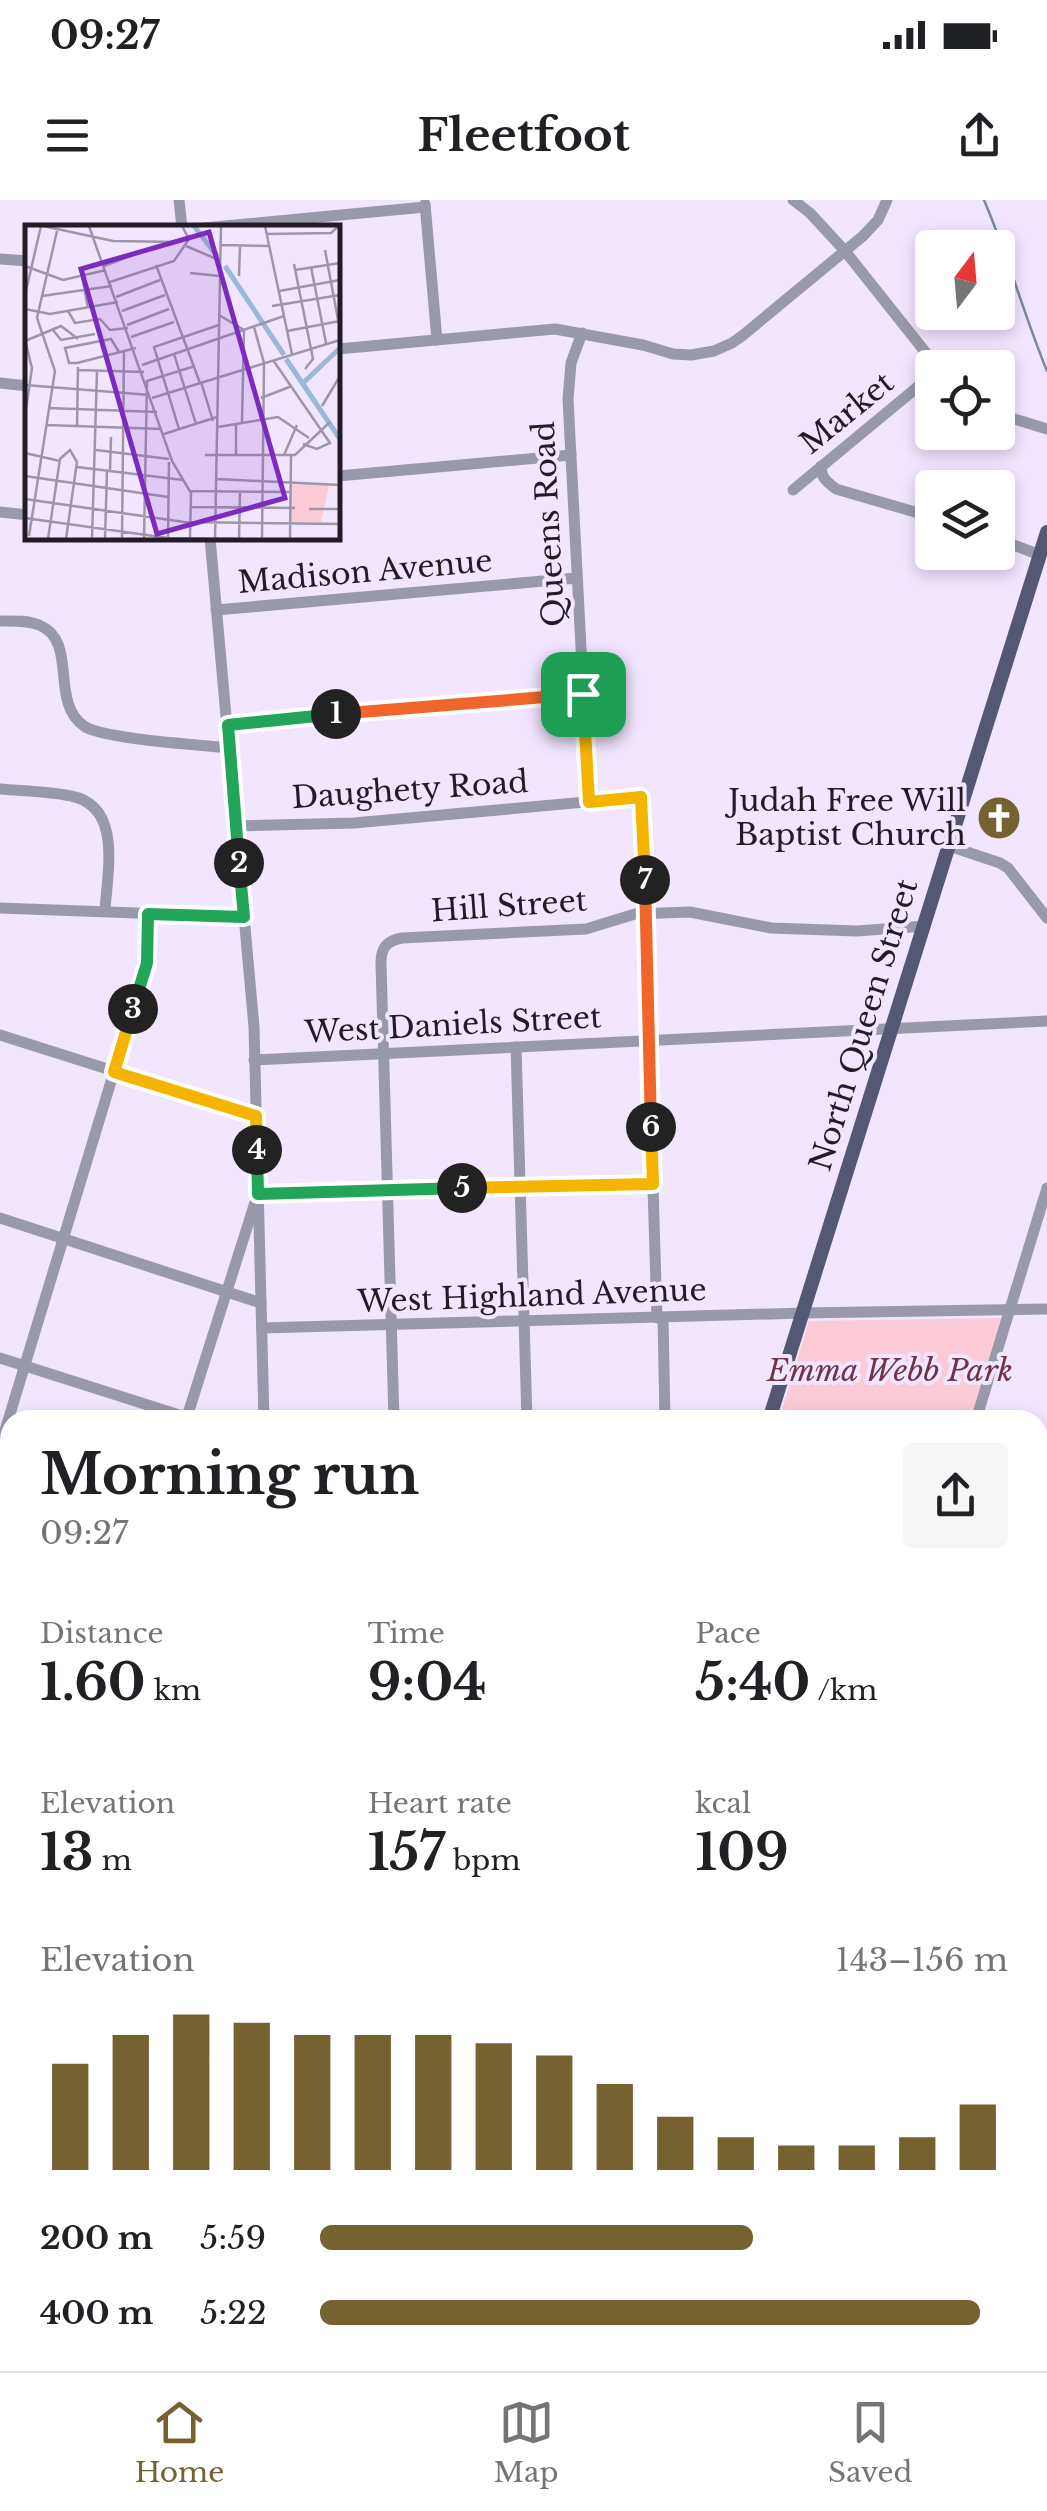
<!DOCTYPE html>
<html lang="en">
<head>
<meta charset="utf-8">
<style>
  body { margin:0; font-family:"Libre Baskerville",serif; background:#f6f6f6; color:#202124; height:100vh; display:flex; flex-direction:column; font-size:38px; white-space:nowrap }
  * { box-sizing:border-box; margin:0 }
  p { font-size:32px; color:#757577 }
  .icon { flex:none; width:55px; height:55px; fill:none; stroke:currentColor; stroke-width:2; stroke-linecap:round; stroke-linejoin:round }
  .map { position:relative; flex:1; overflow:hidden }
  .drawer { position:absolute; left:0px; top:1210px; width:1048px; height:962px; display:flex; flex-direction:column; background:#fff; border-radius:30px 30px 0 0; box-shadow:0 5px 15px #0003 }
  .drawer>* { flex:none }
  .needle { width:65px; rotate:16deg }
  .tools { position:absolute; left:915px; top:30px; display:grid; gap:20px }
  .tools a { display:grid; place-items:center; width:100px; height:100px; border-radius:10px; background:#fff; box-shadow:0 5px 15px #0003; font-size:50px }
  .pin { position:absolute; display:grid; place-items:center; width:85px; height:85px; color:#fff; margin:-42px; border-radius:20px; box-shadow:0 5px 15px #0006 }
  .km { position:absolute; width:50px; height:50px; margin:-25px; border-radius:50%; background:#222; color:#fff; font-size:28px; line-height:50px; text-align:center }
  .round { display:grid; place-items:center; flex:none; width:105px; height:105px; border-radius:10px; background:#f6f6f6 }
  .headline { display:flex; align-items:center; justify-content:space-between; height:170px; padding:0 40px }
  h1 { font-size:55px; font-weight:700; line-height:75px }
  .stats { display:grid; grid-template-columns:repeat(3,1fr); gap:15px; height:170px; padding:10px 40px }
  .stats div { display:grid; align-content:center }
  .stats b { font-size:50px; font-weight:700 }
  .stats small { font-size:28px; font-weight:400 }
  .stats p { font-size:28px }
  .chart { height:280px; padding:20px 40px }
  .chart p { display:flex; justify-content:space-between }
  .chart svg { width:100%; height:180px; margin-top:10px; stroke:#766130; stroke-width:6 }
  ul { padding:0 40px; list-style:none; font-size:32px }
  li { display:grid; grid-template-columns:160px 120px 1fr; align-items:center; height:75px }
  li i { height:25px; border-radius:12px; background:#766130 }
  .status { display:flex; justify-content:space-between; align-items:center; height:70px; padding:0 50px; background:#fff; direction:ltr }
  .status svg { height:28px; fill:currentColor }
  header { display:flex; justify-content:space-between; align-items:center; height:130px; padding:0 40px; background:#fff; font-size:45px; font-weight:700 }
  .tab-bar { display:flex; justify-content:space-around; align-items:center; height:140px; border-top:2px solid #e0e0e0; background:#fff; font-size:28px; color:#757577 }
  .tab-bar a { display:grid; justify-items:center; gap:5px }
  .tab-bar .current { color:#766130 }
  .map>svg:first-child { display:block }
</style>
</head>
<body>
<div class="status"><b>09:27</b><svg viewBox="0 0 49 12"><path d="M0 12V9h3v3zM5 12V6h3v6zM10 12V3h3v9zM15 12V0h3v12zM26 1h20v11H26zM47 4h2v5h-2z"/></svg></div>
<header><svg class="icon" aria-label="menu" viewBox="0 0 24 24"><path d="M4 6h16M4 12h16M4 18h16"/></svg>Fleetfoot<svg class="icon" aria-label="share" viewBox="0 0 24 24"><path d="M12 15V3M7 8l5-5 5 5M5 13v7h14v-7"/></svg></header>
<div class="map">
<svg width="1047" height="2171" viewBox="0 0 1047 2171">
  <rect width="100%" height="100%" fill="#f2e5ff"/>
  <g fill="#fbccd7">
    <path d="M1002 1118 971 1220H779L809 1121Z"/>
    <path d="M0 1525 10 1529V1682L0 1678Z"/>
  </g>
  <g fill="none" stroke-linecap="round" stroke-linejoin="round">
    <path stroke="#7789a3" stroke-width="2.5" d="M984 0C1008 56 1024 115 1047 171"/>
    <g stroke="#989aab" stroke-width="11">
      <path d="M179 0 182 28"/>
      <path d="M793 0 810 13 845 51 938 168"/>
      <path d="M425 4 437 140"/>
      <path d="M204 28 425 7"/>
      <path d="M0 59 28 61"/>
      <path d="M582 133 571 163 568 199 589 601"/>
      <path d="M338 149 555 129 643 145 673 154 691 155 714 151 732 143 742 136 863 36 878 20 887 0"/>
      <path d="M0 183 28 186"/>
      <path d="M998 214 1047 229"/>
      <path d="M821 266C821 278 827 282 836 289L932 317"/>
      <path d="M338 276 571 255"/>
      <path d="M793 290 932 175"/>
      <path d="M0 312 28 315"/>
      <path d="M210 338 254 827 264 1220"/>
      <path d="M998 339 1040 355"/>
      <path d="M216 410 577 378"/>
      <path d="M0 421C12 421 27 420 39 425 79 441 49 502 84 526 102 539 202 545 230 548"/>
      <path d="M227 525 583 494"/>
      <path d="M0 589C23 591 48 591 71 596 123 606 107 673 105 711"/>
      <path d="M235 626 354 623 641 597 657 1118"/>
      <path d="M949 646 1000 663 1008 668 1047 718"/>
      <path d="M0 708 245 717"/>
      <path d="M0 835 256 916"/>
      <path d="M516 847 527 1220"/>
      <path d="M254 860 1047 821"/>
      <path d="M0 1018 261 1103"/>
      <path d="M663 1118 665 1220"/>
      <path d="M262 1128 803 1113 1047 1109"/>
      <path d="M0 1158 195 1220"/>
      <path d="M186 1220 258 993 653 984"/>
      <path d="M394 1220 381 763C381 748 386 741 402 738L586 729 635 714 690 712 771 728 857 731 925 726"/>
      <path d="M976 1220 1047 988"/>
      <path d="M0 1247 147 763 148 714"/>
      <path d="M0 1297 10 1300"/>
      <path d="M1038 1503 1047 1472"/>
      <path d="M1038 1513 1047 1514"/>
      <path d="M0 1519 10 1524"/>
      <path d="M1038 1661 1047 1664"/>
      <path d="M0 1685 10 1689"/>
      <path d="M0 1820 10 1788"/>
      <path d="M1038 1820 1047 1823"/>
      <path d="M0 1846 10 1850"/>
      <path d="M1038 2046 1047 2049"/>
      <path d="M1038 2122 1047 2125"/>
      <path d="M736 2162 764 2171"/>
      <path d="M89 2171 92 2162"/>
      <path d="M277 2171 279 2162"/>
      <path d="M675 2171 677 2162"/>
      <path d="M862 2171 865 2162"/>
    </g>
    <g stroke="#555875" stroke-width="14">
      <path d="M769 1220 1047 332"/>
      <path d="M0 2032 10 2037"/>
      <path d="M326 2162 354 2171"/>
      <path d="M475 2171 477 2162"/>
    </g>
  </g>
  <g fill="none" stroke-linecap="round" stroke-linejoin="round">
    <defs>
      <path id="split-1" d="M336 514 583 494"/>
      <path id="split-2" d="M239 663 228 525 336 514"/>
      <path id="split-3" d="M133 809 147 763 148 714 244 717 239 663"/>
      <path id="split-4" d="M133 809 114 872 256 916 257 950"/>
      <path id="split-5" d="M257 950 258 994 462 988"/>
      <path id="split-6" d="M462 988 653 984 651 927"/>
      <path id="split-7" d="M645 680 651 927"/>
      <path id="split-8" d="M583 494 589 602 641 597 645 680"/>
    </defs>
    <use href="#split-1" stroke="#fff" stroke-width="20"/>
    <use href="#split-2" stroke="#fff" stroke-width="20"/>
    <use href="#split-3" stroke="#fff" stroke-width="20"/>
    <use href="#split-4" stroke="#fff" stroke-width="20"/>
    <use href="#split-5" stroke="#fff" stroke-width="20"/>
    <use href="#split-6" stroke="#fff" stroke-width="20"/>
    <use href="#split-7" stroke="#fff" stroke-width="20"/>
    <use href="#split-8" stroke="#fff" stroke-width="20"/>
    <use href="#split-1" stroke="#f0652b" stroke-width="12"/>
    <use href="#split-2" stroke="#22a559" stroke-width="12"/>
    <use href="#split-3" stroke="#22a559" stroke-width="12"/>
    <use href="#split-4" stroke="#f5b400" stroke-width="12"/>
    <use href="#split-5" stroke="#22a559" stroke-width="12"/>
    <use href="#split-6" stroke="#f5b400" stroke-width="12"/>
    <use href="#split-7" stroke="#f0652b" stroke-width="12"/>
    <use href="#split-8" stroke="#f5b400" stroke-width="12"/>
  </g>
  <defs>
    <symbol id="church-disc" viewBox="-11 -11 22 22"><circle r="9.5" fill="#766130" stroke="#f2e5ff"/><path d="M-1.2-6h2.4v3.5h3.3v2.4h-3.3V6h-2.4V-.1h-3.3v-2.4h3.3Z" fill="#fff"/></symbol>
  </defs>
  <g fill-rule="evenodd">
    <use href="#church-disc" x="974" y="593" width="50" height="50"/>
  </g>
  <g text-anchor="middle" stroke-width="8" stroke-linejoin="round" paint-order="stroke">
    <g font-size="30" fill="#211c26" stroke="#f2e5ff">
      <text transform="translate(847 213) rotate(-39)" y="10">Market</text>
      <text transform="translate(549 324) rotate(-93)" y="10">Queens Road</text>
      <text transform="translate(365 372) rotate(-5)" y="10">Madison Avenue</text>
      <text transform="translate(410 590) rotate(-4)" y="10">Daughety Road</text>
      <text transform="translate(509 706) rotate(-4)" y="10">Hill Street</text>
      <text transform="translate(453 825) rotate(-3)" y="10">West Daniels Street</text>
      <text transform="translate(864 825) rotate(-73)" y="10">North Queen Street</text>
      <text transform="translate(532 1096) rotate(-2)" y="10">West Highland Avenue</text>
    </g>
    <g font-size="30" fill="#211c26" stroke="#f2e5ff" text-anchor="end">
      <text x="966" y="611">Judah Free Will<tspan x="966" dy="34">Baptist Church</tspan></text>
    </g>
    <g font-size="30" font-style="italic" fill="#6f3445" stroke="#f2e5ff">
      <text x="890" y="1181">Emma Webb Park</text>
    </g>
  </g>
  <g transform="translate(25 25)">
    <rect width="315" height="315" fill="#f2e5ff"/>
    <path d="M266 259 304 260 296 298 265 297Z" fill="#fbccd7"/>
    <path fill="none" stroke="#9cb8d8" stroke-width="5" d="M169 1 192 31M200 41 259 130M261 134 315 214M278 158 315 123"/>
    <path fill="none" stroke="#9e95a8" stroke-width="2.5" d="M18 1 88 16 155 17M64 1 147 236 166 268 165 314M240 1 267 129M242 9 306 8 314 1M196 20 245 21M161 21 194 35M300 25 315 105M269 39 288 134 280 144M131 40 175 158M0 41 38 55 81 45M79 41 108 30M286 42 301 118M270 45 315 38M165 48 195 51M57 51 63 83M214 51 215 21M85 57 149 36 164 14 157 1M254 66 315 55M0 70 16 1M17 71 87 61M91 72 135 55M247 81 315 70M0 84 25 89 93 77M43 86 50 98 75 94 85 105 103 103M97 86 140 70M194 90 219 105 217 197M102 100 144 84M229 102 239 138 237 314M28 105 36 115 70 109M262 106 315 96M106 112 149 97M0 115 7 143 0 191M0 116 36 101 53 114M149 129 171 199M248 135 305 218 292 224 278 219M52 138H44L40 123 86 114 94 127M52 138 111 123M117 140 259 91M53 145 119 147M176 157 188 196M0 160 125 170M127 173 315 115M236 173 267 161M297 181 315 151M23 183 132 187M211 198V231M21 200 137 204M52 201 53 142M193 202 253 192 284 213M154 204 129 122 194 100M139 209 192 192M71 225 144 234M0 228 35 236M180 230H270L305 197M259 230 272 200M52 242 158 255M85 246 86 212M0 251 143 272M192 254 315 260M165 266 265 267M0 274 159 297 315 299M166 282 270 283M284 284H315M0 293 143 313 215 314M4 311 30 146 12 93 32 6M23 314 35 234 45 225 52 237 41 314M67 314 72 146M80 314 82 246M97 314 99 126M119 314 122 156 170 141M143 314 144 237M190 314 196 1M214 314 215 266M265 314 266 231"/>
    <path fill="#7b2cbf" fill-opacity="0.15" stroke="#7b2cbf" stroke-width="5" d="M184 7 260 273 132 309 56 44Z"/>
    <rect width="315" height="315" fill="none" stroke="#211c26" stroke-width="5"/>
  </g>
</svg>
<div class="tools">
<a><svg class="needle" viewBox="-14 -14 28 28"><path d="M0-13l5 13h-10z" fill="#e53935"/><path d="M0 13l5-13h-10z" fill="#757577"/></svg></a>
<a><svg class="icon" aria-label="locate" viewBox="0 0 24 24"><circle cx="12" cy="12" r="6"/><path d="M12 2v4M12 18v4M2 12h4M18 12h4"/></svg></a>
<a><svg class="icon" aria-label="layers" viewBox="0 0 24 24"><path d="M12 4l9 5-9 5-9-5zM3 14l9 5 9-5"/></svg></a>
</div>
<div class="pin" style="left:583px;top:494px;background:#1e9e55"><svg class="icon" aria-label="arrive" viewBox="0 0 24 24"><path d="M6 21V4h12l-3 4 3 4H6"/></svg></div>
<b class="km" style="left:336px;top:514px">1</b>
<b class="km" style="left:239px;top:663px">2</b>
<b class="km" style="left:133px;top:809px">3</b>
<b class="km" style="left:257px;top:950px">4</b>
<b class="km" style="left:462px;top:988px">5</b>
<b class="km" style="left:651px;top:927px">6</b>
<b class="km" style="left:645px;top:680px">7</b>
<section class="drawer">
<div class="headline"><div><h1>Morning run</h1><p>09:27</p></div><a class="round"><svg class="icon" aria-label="share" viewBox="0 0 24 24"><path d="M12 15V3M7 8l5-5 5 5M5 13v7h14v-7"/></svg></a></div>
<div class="stats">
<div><p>Distance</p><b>1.60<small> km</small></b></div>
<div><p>Time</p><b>9:04</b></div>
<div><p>Pace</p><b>5:40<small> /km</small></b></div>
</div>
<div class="stats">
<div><p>Elevation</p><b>13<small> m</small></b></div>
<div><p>Heart rate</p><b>157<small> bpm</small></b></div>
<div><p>kcal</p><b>109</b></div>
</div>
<div class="chart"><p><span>Elevation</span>143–156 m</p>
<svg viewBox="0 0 160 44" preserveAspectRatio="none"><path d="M5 44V18M15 44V11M25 44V6M35 44V8M45 44V11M55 44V11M65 44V11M75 44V13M85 44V16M95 44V23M105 44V31M115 44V36M125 44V38M135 44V38M145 44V36M155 44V28"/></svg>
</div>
<ul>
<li><b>200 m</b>5:59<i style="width:63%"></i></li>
<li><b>400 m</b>5:22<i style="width:96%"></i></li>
</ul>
</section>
</div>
<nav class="tab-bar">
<a class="current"><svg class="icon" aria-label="home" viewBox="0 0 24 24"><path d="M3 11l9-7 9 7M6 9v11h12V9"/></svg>Home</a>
<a><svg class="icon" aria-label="map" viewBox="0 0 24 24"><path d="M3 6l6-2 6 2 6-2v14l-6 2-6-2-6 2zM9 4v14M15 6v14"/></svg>Map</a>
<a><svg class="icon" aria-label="saved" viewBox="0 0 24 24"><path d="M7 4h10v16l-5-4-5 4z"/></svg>Saved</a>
</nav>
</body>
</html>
